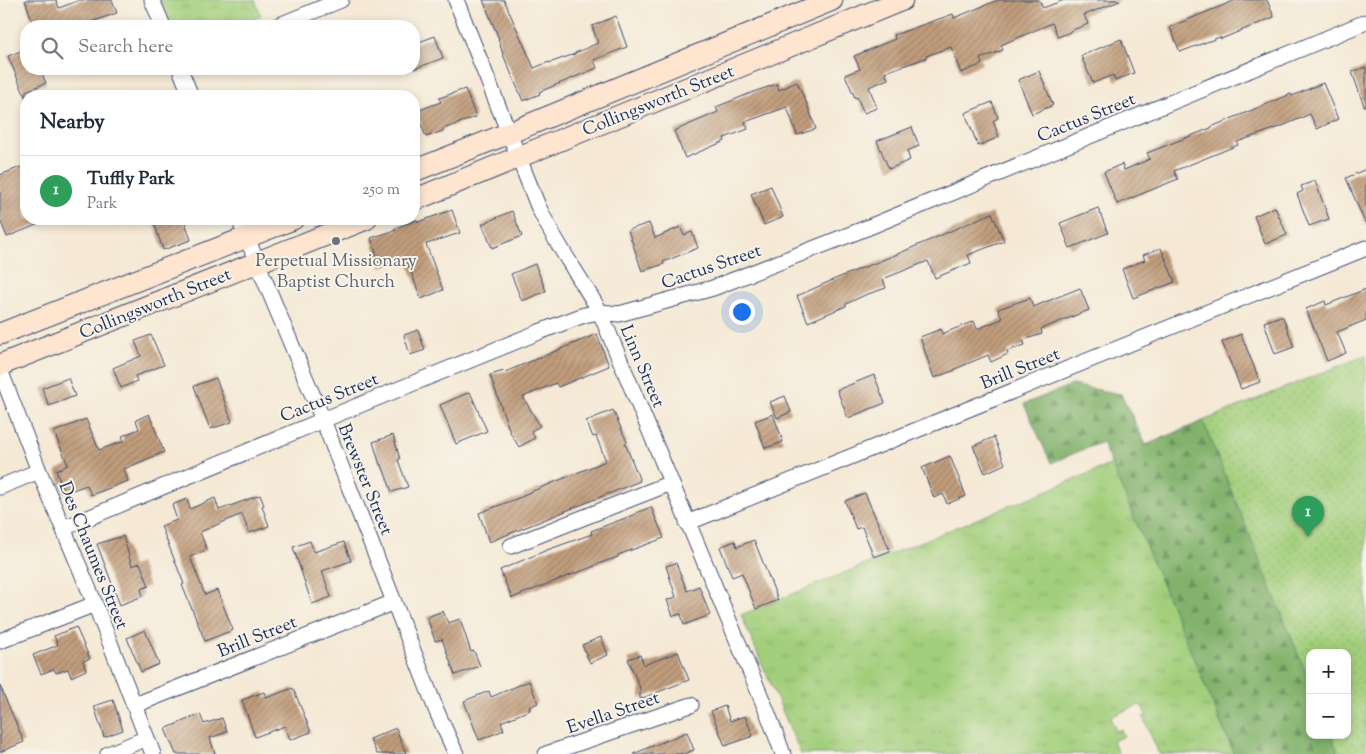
<!DOCTYPE html>
<meta charset="utf-8">
<style>
:root{--surface:#fff;--page:#f2f2f3;--text:#1f2937;--muted:#747a83;--line:#e0e1e3;--accent:#0b8043}
body{margin:0;font-family:"Sorts Mill Goudy",serif;background:var(--page);color:var(--text)}
.controls{position:absolute;right:15px;bottom:15px;display:grid;overflow:hidden;border-radius:10px;box-shadow:0 2px 8px #0003}
.controls button{width:45px;height:45px;display:grid;place-items:center;padding:0;border:0;border-bottom:1px solid var(--line);background:var(--surface);color:var(--text);font:25px sans-serif}
.you{position:absolute;left:741px;top:311px;width:18px;height:18px;margin:-12px;border:4px solid #fff;border-radius:50%;background:#1a73e8;box-shadow:0 0 0 8px #1a73e833}
.badge{display:grid;place-items:center;width:32px;height:32px;border-radius:50%;background:var(--accent);color:#fff;font-size:16px;font-weight:700}
.pin{position:absolute;translate:-50% -41px;filter:drop-shadow(0 1px 2px #0008)}
.pin::after{content:'';position:absolute;top:26px;width:18px;height:15px;background:inherit;clip-path:polygon(0 0,100% 0,50% 100%)}
.list{margin:0;padding:0;list-style:none}
h2{display:flex;justify-content:space-between;align-items:center;height:65px;margin:0;padding:0 20px;font-size:21px}
h2 small{font-size:16px;font-weight:400;color:var(--muted)}
.list li{display:grid;grid-template-columns:32px 1fr auto;gap:15px;align-items:center;box-sizing:border-box;height:70px;padding:0 20px;border-top:1px solid var(--line)}
.list b{display:block;font-size:19px;white-space:nowrap}
.list p{margin:0;font-size:16px;white-space:nowrap;color:var(--muted)}
.list em{font-size:16px;font-style:normal;color:var(--muted)}
.icon{flex:none;width:28px;height:28px;fill:none;stroke:currentColor;stroke-width:2;stroke-linecap:round;stroke-linejoin:round}
.map{position:relative;flex:none;width:1366px;height:754px;overflow:hidden}
.search{position:absolute;background:var(--surface);box-shadow:0 2px 8px #0003;left:20px;top:20px;width:400px;height:55px;display:flex;align-items:center;gap:12px;box-sizing:border-box;padding:0 18px;border-radius:20px;color:var(--muted);font-size:19px}
.panel{position:absolute;background:var(--surface);box-shadow:0 2px 8px #0003;left:20px;top:90px;width:400px;height:135px;border-radius:20px}
.map>svg:first-child{display:block}
.grass{fill:url(#grass-tufts);stroke:#5f7f6d}
.forest{fill:url(#forest-firs);stroke:#4e7065}
.park{fill:url(#park-dots);stroke:#5f7f6d}
.building{fill:url(#building-hatch)}
.lines{fill:none;stroke-linecap:round;stroke-linejoin:round}
.street-casing{stroke:#3c4b70;stroke-width:17}
.secondary-casing{stroke:#3c4b70;stroke-width:23}
.street{stroke:#fff;stroke-width:15}
.secondary{stroke:#fde5d0;stroke-width:21}
.worship-dot{fill:#6b7280;stroke:#f7f3e8;stroke-width:2}
.labels{text-anchor:middle;stroke-width:4;stroke-linejoin:round;paint-order:stroke}
.street-label{font-size:18px;fill:#1b2f5e;stroke:#f7f3e8}
.worship-label{font-size:18px;fill:#5b616d;stroke:#f7f3e8}
</style>
<div class="map">
<svg width="1366" height="754" viewBox="0 0 1366 754">
<defs>
<pattern id="grass-tufts" width="24" height="20" patternUnits="userSpaceOnUse" patternTransform="scale(1.25)"><rect width="24" height="20" fill="#a3cf7c"/><path d="M3 7l-1-3M5 7V3M7 7l1-3M15 17l-1-3M17 17v-4M19 17l1-3" fill="none" stroke="#8cb26e"/></pattern>
<pattern id="forest-firs" width="22" height="20" patternUnits="userSpaceOnUse" patternTransform="scale(1.25)"><rect width="22" height="20" fill="#82b26c"/><path d="M5 1l3.5 6h-7zM16 11l3.5 6h-7z" fill="#6a915c"/></pattern>
<pattern id="park-dots" width="8" height="8" patternUnits="userSpaceOnUse" patternTransform="scale(1.25)"><rect width="8" height="8" fill="#a3cf7c"/><path d="M2 2h.1M6 6h.1" fill="none" stroke="#8cb26e" stroke-width="1.8" stroke-linecap="round"/></pattern>
<pattern id="building-hatch" width="6" height="6" patternUnits="userSpaceOnUse" patternTransform="scale(1.25)"><rect width="6" height="6" fill="#c19d7b"/><path d="M-1 1l2-2M0 6l6-6M5 7l2-2" fill="none" stroke="#9c8068"/></pattern>
</defs>
<rect width="100%" height="100%" fill="#f7f3e8"/>
<filter id="ink" filterUnits="userSpaceOnUse"><feTurbulence type="fractalNoise" baseFrequency=".02" numOctaves="2"/><feDisplacementMap in="SourceGraphic" scale="10" xChannelSelector="R" yChannelSelector="G"/><feConvolveMatrix kernelMatrix="1 2 1 2 8 2 1 2 1" color-interpolation-filters="sRGB"/></filter>
<filter id="wash" filterUnits="userSpaceOnUse"><feTurbulence type="fractalNoise" baseFrequency=".0096" numOctaves="4" result="noise"/><feDisplacementMap in="SourceGraphic" scale="20" xChannelSelector="R" yChannelSelector="G"/><feGaussianBlur stdDeviation="1.12" result="paint"/><feColorMatrix in="noise" values="0 0 0 0 0 0 0 0 0 0 0 0 0 0 0 0 0 1.4 0 .05"/><feComposite in="paint" operator="in"/></filter>
<g filter="url(#wash)">
<rect width="100%" height="100%" fill="#f5e9d5"/>
<!-- grass -->
<path class="grass" d="M159 0H255L261 16 238 26H169Z
M1112 464 1234 754H1159L1143 717 1147 716 1141 705 1136 706 1110 717 1116 731 1121 729 1124 736 1113 741 1118 753 1116 754H801L741 615Z"/>
<!-- forest -->
<path class="forest" d="M1072 385 1121 394 1146 445 1203 421 1310 683V735H1331L1339 754H1234L1102 442 1051 463 1024 404Z"/>
<!-- park -->
<path class="park" d="M1366 355V754H1339L1331 735H1347V653H1310V683L1203 421Z"/>
<g id="blocks">
<!-- building -->
<path class="building" d="M25 0H56L59 8 80 0H112L117 13 79 26H34Z
M483 0H504L534 68 549 62V63L575 54V53L598 43 592 26 616 16 627 47 594 60 597 68 539 92 540 94 523 101 504 57 498 39H499Z
M998 0H1039L1043 8 1064 0H1119L1120 1 1084 15 1088 24 1070 31V32L1058 37 1052 23 1001 45 1003 50 980 59 982 64 961 73 951 47 926 56V58L885 72 888 79 869 87 877 108 864 113 857 97 855 98 845 75 860 69 854 56 895 39 894 35 953 14 954 18Z
M1236 0H1267L1274 17 1221 39 1220 37 1180 52 1170 27Z
M435 36 443 58 414 69V44Z
M1121 39 1134 73 1115 81 1113 75 1093 83 1081 56Z
M26 49V69H40L46 83 26 91V99L8 56Z
M1366 67V106H1364L1352 72Z
M1039 71 1053 105 1032 114 1018 80Z
M797 82 807 104 816 129 797 135 787 107 745 122 748 129 724 138 725 141 685 158 674 131 718 112 716 107 756 91 777 84 779 90Z
M1323 83 1338 119 1317 129 1310 114 1280 127 1237 142 1238 145 1174 171 1178 179 1117 204 1104 172 1122 164 1124 170 1150 159 1147 153 1211 128V127L1291 94 1292 96Z
M465 89 476 117 443 129V131L426 137 416 111 441 102 439 98Z
M992 102 998 118 993 121 999 137 978 146 965 113Z
M912 127 919 146 907 151 910 160 889 169 877 141Z
M26 165V219H51L7 237 0 220V175Z
M1366 169V225L1346 178Z
M1315 181 1329 219 1309 226 1297 194 1303 191 1301 186Z
M771 186 783 217 764 225 751 194Z
M1275 207 1287 235 1265 244 1254 216Z
M1098 208 1108 233 1070 248 1060 223Z
M452 210 460 233 426 244 443 290 421 299 406 258 381 267 371 238 396 230 395 228 417 220 418 222Z
M512 211 522 236 492 248 482 224Z
M992 213 1004 241 968 255 971 263 935 278 928 261 883 279 886 288 865 295 846 304V306L808 322 797 296 835 279 900 253Z
M153 219H184L191 240 163 250Z
M649 223 655 238 680 227 684 235 692 232 698 248 663 262 664 264 642 271 628 230Z
M1161 248 1175 282 1133 298 1122 269 1145 260 1143 255Z
M535 264 546 291 522 301 511 274Z
M1080 288 1089 310 1041 329 1042 334 1023 340 1025 345 1007 351 1008 354 991 362 988 355 955 369V370L934 378 920 337 941 329 942 334 974 321 977 329 1002 319 998 309 1030 298 1033 307Z
M1366 289V320L1337 332 1346 353 1327 361 1306 309 1325 301 1326 305Z
M1278 317H1283L1294 347 1275 354 1264 322Z
M418 330 425 350 410 355 404 335Z
M597 334 609 366 558 387 556 383 523 397 540 426 531 431 535 438 519 447 510 432 490 375 504 371 505 372Z
M1241 334 1260 382 1241 389 1222 342Z
M151 335 164 365 135 376 137 381 121 388 113 368 141 356 135 341Z
M874 375 885 403 848 418 837 390Z
M68 378 75 396 49 406 42 388Z
M216 378 232 422 210 429 194 386Z
M470 392 487 431 456 444 440 405Z
M785 396 791 412 777 418 770 402Z
M613 410 627 442 625 443 640 481 489 542 479 513 524 496 523 495 606 461 596 436 593 437 586 421Z
M149 414 164 452 124 469 128 481 91 495 87 485 64 493 56 470 68 465 54 432 86 419 99 450 124 441 122 436 139 429 136 420Z
M773 414 783 442 765 448 755 421Z
M393 435 400 459 398 460 408 487 392 492 382 465H380L373 442Z
M994 437 1005 464 985 473 973 446Z
M950 456 966 496 947 504 943 494 934 498 922 468Z
M865 493 890 551 874 557 862 527 856 529 845 501Z
M260 495 264 505 262 506 269 526 249 533 242 514 200 532 207 550 190 557 205 595 217 590 233 630 205 641 182 585 184 584 161 526 177 520 172 505 187 499 190 509 215 498 219 510Z
M651 507 664 538 618 555V557L595 565V566L568 576 512 598 500 570 547 550 592 534 591 531 636 514V513Z
M123 536 132 566 140 563 149 586 141 589 143 596 120 605 97 544Z
M754 540 778 600 756 609 742 573 732 577 720 547 735 541 737 547Z
M310 541 314 552 344 542 351 561 322 571 331 597 312 604 293 547Z
M676 563 687 591 699 586 710 615 684 625 681 614 673 616 667 600 676 597 666 566Z
M443 611 448 623 460 619 471 652 474 651 480 666 455 675 442 639 435 641 427 617Z
M76 627 90 659 83 661 86 670 71 677 68 669 56 673 54 669 41 674 33 655 58 645 54 636Z
M145 630 159 664 141 672 127 638Z
M601 637 608 655 590 663 582 645Z
M678 652 689 680 640 699V688L628 659 640 655 644 665Z
M529 681 538 703 529 707 530 710 501 722 504 730 479 740 464 701 489 691 491 697Z
M0 686 24 742 0 752Z
M293 688 311 732 290 740 285 726 255 737 242 700 264 692 266 698Z
M113 700 123 730 104 737 94 706Z
M725 706 730 721 745 716 753 736 725 746 711 711Z
M200 714 204 724 222 718 227 732 210 738 215 754H176L165 729Z
M396 728 406 754H377L370 739Z
M687 732 694 750 684 754H633Z"/>
</g>
</g>
<g filter="url(#ink)">
<use href="#blocks" fill-opacity="0" stroke="#3c4b70" stroke-width="1"/>
<g class="lines">
<!-- street casing -->
<g class="street-casing">
<path id="street" d="M152 0 163 26
M456 0 538 206C555 243 580 277 600 312L768 714 783 754
M277 26 341 0
M180 69 191 96
M239 219 323 420 437 712 456 754
M0 370 39 471 95 604 153 754
M0 487 39 471
M687 523 1366 248
M64 528 323 420 539 332 584 315 600 312 619 314 713 288 869 227 1366 22
M511 546 671 483
M0 641 95 604
M135 705 394 602
M108 754 147 738
M546 754 691 705"/>
</g>
<!-- secondary casing -->
<g class="secondary-casing">
<path id="secondary" d="M414 171 509 133 832 0
M414 200 902 0
M0 334 293 219
M0 365 366 219"/>
</g>
<!-- street -->
<use href="#street" class="street"/>
<!-- secondary -->
<use href="#secondary" class="secondary"/>
</g>
</g>
<!-- markers -->
<circle class="worship-dot" cx="336" cy="241" r="5"/>
<g class="labels">
<!-- street labels -->
<g class="street-label">
<text transform="translate(658 100) rotate(-22)" y="6">Collingsworth Street</text>
<text transform="translate(1086 117) rotate(-22)" y="6">Cactus Street</text>
<text transform="translate(711 266) rotate(-19)" y="6">Cactus Street</text>
<text transform="translate(155 303) rotate(-22)" y="6">Collingsworth Street</text>
<text transform="translate(643 366) rotate(67)" y="6">Linn Street</text>
<text transform="translate(1020 368) rotate(-22)" y="6">Brill Street</text>
<text transform="translate(329 397) rotate(-22)" y="6">Cactus Street</text>
<text transform="translate(366 479) rotate(68)" y="6">Brewster Street</text>
<text transform="translate(94 555) rotate(68)" y="6">Des Chaumes Street</text>
<text transform="translate(257 636) rotate(-22)" y="6">Brill Street</text>
<text transform="translate(613 712) rotate(-19)" y="6">Evella Street</text>
</g>
<!-- worship labels -->
<g class="worship-label">
<text x="336" y="266">Perpetual Missionary<tspan x="336" dy="21">Baptist Church</tspan></text>
</g>
</g>
</svg>
<div class="controls">
<button>+</button>
<button>−</button>
</div>
<div class="you"></div>
<div class="pin badge" style="left:1308px;top:537px;background:#2e9e5b">1</div>
<div class="search"><svg class="icon" aria-label="search" viewBox="0 0 24 24"><circle cx="10" cy="10" r="6"/><path d="M15 15l6 6"/></svg>Search here</div>
<section class="panel">
<h2>Nearby<small></small></h2>
<ul class="list">
<li><span class="badge" style="background:#2e9e5b">1</span><div><b>Tuffly Park</b><p>Park</p></div><em>250 m</em></li>
</ul>
</section>
</div>
